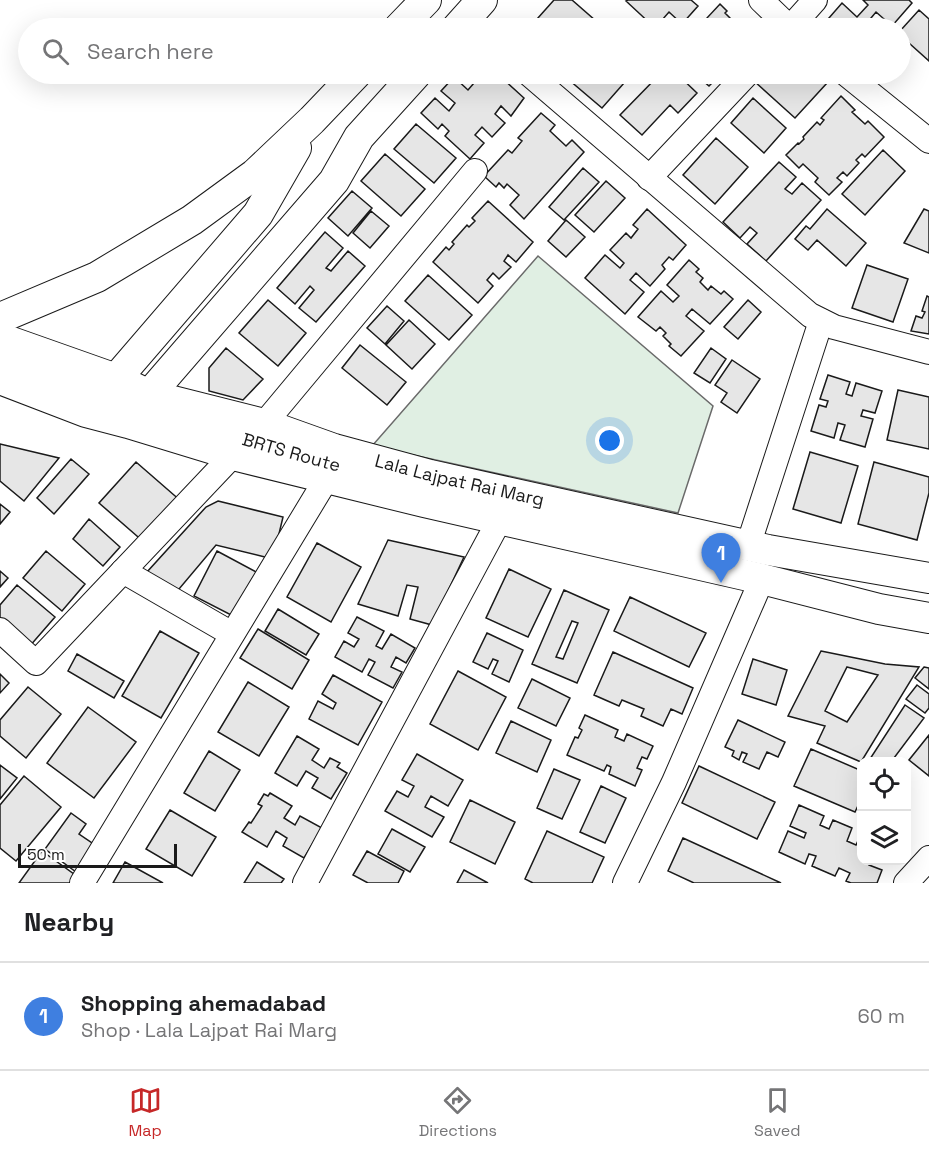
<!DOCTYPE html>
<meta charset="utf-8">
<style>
:root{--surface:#fff;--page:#f6f6f6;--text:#202124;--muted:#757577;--line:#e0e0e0;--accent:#c62828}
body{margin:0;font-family:"Space Grotesk",sans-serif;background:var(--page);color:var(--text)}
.controls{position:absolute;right:18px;bottom:18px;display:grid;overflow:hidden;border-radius:12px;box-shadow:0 6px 24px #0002}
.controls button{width:54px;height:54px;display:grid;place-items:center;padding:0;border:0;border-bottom:2px solid var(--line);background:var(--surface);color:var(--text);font:30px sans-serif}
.scale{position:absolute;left:18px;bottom:15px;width:159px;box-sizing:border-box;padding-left:6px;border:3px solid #1a1a1a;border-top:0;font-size:16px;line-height:21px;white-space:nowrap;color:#1a1a1a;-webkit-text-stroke:4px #fff;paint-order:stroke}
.you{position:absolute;left:610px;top:441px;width:21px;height:21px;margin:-15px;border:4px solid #fff;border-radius:50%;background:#1a73e8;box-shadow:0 0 0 9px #1a73e833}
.badge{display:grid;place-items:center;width:39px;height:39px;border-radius:50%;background:var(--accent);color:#fff;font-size:20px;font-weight:700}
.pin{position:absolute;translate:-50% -50px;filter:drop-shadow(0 2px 3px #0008)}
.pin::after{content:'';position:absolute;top:32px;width:21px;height:18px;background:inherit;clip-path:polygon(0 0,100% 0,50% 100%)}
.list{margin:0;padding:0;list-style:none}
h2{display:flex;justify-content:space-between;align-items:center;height:78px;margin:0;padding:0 24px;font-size:26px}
h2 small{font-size:20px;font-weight:400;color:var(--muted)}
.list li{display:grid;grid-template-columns:39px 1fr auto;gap:18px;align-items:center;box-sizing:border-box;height:108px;padding:0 24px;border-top:2px solid var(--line)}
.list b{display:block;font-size:22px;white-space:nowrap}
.list p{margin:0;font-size:20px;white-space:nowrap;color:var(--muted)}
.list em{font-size:20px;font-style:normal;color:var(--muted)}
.icon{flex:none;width:33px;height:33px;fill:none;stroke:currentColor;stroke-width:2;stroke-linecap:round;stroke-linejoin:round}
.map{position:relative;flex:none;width:929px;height:883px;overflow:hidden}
.search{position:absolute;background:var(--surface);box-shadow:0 6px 24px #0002;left:18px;right:18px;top:18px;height:66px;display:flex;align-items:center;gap:15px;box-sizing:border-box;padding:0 21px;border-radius:33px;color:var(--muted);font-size:22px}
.sheet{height:186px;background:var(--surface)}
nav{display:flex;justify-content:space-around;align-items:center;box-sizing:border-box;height:84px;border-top:2px solid var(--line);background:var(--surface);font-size:16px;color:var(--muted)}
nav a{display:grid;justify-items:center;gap:3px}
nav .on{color:var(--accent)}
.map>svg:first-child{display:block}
.green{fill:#e0efe3;stroke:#6a6a6a;stroke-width:1.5}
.building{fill:#e6e6e6;stroke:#1a1a1a;stroke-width:1.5;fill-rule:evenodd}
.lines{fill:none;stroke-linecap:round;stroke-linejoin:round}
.minor-casing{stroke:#1a1a1a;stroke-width:26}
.major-casing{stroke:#1a1a1a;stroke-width:32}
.minor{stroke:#fff;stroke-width:24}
.major{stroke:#fff;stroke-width:30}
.labels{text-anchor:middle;stroke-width:4.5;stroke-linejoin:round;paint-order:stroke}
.street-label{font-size:18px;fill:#1a1a1a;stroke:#fff}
</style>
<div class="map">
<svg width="929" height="883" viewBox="0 0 929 883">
<rect width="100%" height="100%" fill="#fff"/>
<!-- green -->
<path class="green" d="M538 256 713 406 678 513 372 446Z"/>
<!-- building -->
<path class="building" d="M554 0H572L604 28H529Z
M628 0H691L698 6 682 24 669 12 655 28 626 1Z
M863 0H909L912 3 892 26 876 12 866 24 871 28H824L822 26 842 3 857 17 868 5Z
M720 4 727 11 725 13 730 18 726 22 730 25 736 19 741 23 745 19 748 22 751 20 759 28H708L705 26 709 21 706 19Z
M919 10 929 19V61L900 35V31Z
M464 74H493L491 77 498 83 502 78 524 98 511 116 501 106 495 114 505 123 492 137 482 127 475 135 484 143 470 159 445 136 449 131 442 124 438 129 421 113 435 98 449 111 455 103 441 91 454 77 468 90 474 83Z
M562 74H632L602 108Z
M660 74H677L697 93 678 113 670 105 642 135 620 115Z
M695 74H726L722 78 719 76 709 86Z
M760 74H817L827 83 795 118 754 81Z
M841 96 855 110 852 112 865 124 868 121 884 137 865 157 862 154 856 160 859 163 847 176 843 172 837 178 842 182 829 195 815 182 818 178 803 164 799 168 786 155 798 143 799 144 804 139 803 137 817 122 820 125 824 120 821 118Z
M753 98 786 128 764 153 731 123Z
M541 113 555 125 550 131 566 146 572 140 584 152 524 219 510 205 519 195 507 184 504 188 499 183 496 187 484 176 508 150 512 153 522 141 518 138Z
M416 124 456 158 434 183 394 149Z
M716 138 748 167 715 204 683 175Z
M883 150 905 171 865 215 842 194Z
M385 154 425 189 401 216 361 181Z
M779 162 796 177 785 189 792 194 802 183 821 200 766 261 747 244 757 233 750 227 740 238 723 222Z
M583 168 599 182 564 220 549 207Z
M606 181 625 198 594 232 575 215Z
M352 191 372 208 348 236 328 218Z
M488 201 533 242 516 262 508 255 504 261 511 267 499 279 493 273 487 280 493 286 478 303 433 262 446 247 449 250 454 244 452 242 467 225 469 227 475 221 472 218Z
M647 209 686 245 673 260 669 257 662 265 665 269 650 286 636 273 630 280 644 292 625 314 585 278 605 255 620 268 624 263 610 250 626 233 631 238 638 229 633 225Z
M827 209 866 243 846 266 817 240 808 250 795 239 806 226 810 229Z
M924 209 929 211V253L904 243Z
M371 211 389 226 370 248 353 233Z
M566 220 585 237 566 257 548 241Z
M325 232 343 248 326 268 331 271 348 251 365 266 316 322 299 308 314 290 310 286 295 304 277 288Z
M689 260 699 269 696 272 703 278 700 282 708 290 711 286 721 294 724 291 733 299 710 324 692 309 686 316 704 331 681 356 669 346 671 344 663 336 666 333 660 327 656 331 638 317 661 291 673 302 679 296 667 285Z
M867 265 908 279 893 322 852 308Z
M428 275 472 315 449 340 405 301Z
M927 296 929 297V334L911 331 916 316 922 318 925 312 922 311Z
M268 300 306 333 278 366 239 333Z
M748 300 761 312 738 339 724 327Z
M387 306 404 321 385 344 367 328Z
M409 320 435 344 412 369 386 345Z
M360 345 406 382 387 405 342 368Z
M226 348 263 379 243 400 209 391V368Z
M711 348 726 359 710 383 694 373Z
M732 360 760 379 737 413 721 402 727 393 715 385Z
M828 375 850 382 846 394 852 396 856 383 882 391 875 413 863 410 861 416 873 419 865 447 840 440 845 425 838 423 834 438 811 431 819 405 826 407 828 401 820 399Z
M898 390 929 397V449L887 440Z
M0 444 59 458 24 501 0 481Z
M810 452 858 466 841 523 793 509Z
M71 459 89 474 54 514 37 498Z
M136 462 182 502 145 543 99 503Z
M874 462 929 477V493L917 540 858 524Z
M218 501 283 517 273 559 216 545 174 595 147 572 206 507Z
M0 504 10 512 0 524Z
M89 519 120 547 103 566 73 539Z
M388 540 464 557 432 625 410 619 418 587 407 585 398 616 358 604Z
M317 543 361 567 331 622 287 597Z
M46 551 85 584 62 611 23 578Z
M217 551 258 573 235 617 194 596Z
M509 569 551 589 528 637 486 618Z
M0 571 8 578 0 587Z
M17 585 55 617 29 647 0 623V605Z
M564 590 609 610 577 683 532 664ZM572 621 578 623 563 659 556 657Z
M630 597 706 633 689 667 614 631Z
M278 609 319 634 306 655 265 631Z
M357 617 384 631 376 646 382 649 391 634 415 648 406 663 396 657 391 667 402 672 393 688 368 675 375 662 369 659 362 672 335 657 344 641 354 647 359 639 348 633Z
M258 629 309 660 292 689 240 658Z
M160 631 199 653 161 718 122 696Z
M487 633 523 650 509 682 492 674 498 661 493 659 488 669 473 662Z
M821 651 885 664 919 667 861 762 817 743 825 726 788 716ZM847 667 878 675 847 722 825 711Z
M613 652 693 688 682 714 671 709 663 726 641 716 644 709 622 700 619 706 594 695Z
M77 654 124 681 114 698 68 671Z
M753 659 787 670 776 705 742 694Z
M924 667 929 668V689L915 678Z
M458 671 506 697 478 750 430 724Z
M0 674 9 683 0 693Z
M333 675 382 702 358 745 309 719 318 701 333 709 336 703 322 694Z
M532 679 570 698 556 726 518 708Z
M248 682 289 707 259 756 218 732Z
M917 685 929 694V708L925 713 906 699Z
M28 687 61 714 26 758 0 736V720Z
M905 705 924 718 891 762H868Z
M88 707 136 742 94 798 47 763Z
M585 715 618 730 615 737 624 741 627 734 653 746 647 759 642 757 637 768 642 770 635 786 609 774 611 767 607 765 604 771 567 755 575 737 578 738 582 730 579 728Z
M738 720 785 742 778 757 767 752 759 769 743 762 747 754 742 752 739 760 732 756 734 751 725 747Z
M511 721 551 740 537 772 496 753Z
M929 735V776L909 760Z
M297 736 319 749 312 760 324 768 330 758 340 763 337 767 347 773 331 799 312 788 318 778 306 771 297 786 275 773Z
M811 749 862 771V797L855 812 794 786Z
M209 751 240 770 215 811 184 793Z
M417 754 463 780 448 806 431 796 425 807 444 817 432 837 385 811 397 791 408 797 414 786 402 780Z
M0 765 17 778 0 799Z
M699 766 775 802 757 839 682 803Z
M554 769 580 780 562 819 537 808Z
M24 776 61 807 16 861 0 848V805Z
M601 786 626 798 605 843 580 832Z
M270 793 292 806 284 818 295 825 300 816 322 828 304 858 283 846 287 838 276 831 267 847 242 832 249 822 251 823 262 806 258 804 264 794 268 796Z
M470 800 515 822 495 864 450 842Z
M799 805 824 816 820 825 829 829 833 820 852 828 847 841 856 845 862 832V860H871L869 865 882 870 877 883H851L846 881 850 873 839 868 835 876 812 866 816 856 809 854 805 864 779 852 788 831 804 838 806 833 790 826Z
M170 810 216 837 192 876 146 849Z
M71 813 86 824 79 834 95 845 76 872 45 849Z
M392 829 425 847 410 872 378 854Z
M547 831 604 857 592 883H533L525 879Z
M683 838 781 883H694L668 871Z
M42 851 78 877 74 883H19Z
M367 851 404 871 398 883H368L353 875Z
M125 862 163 883H113Z
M257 862 284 879 281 883H244Z
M464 870 488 883H457Z"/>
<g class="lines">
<!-- minor casing -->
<g class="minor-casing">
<g id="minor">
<path d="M761 0 790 28 815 0"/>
<path d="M529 74 810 315 834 327 929 352"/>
<path d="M846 74 929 141"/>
<path d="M649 178 747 74"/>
<path id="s1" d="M0 359C119 401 238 440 360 471"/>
<path d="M264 424 475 171"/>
<path d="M748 546 821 321"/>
<path d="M123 571 232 634"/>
<path d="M0 630 36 663 233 455"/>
<path d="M82 883 327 478"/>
<path d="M305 883 500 519"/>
<path d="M625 883 674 782 762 579"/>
<path d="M906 883 929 858"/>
</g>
</g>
<!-- major casing -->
<g class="major-casing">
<g id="major">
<path d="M399 28 426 0"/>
<path d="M457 28 482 0"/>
<path d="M0 318 97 277 192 220 255 174 312 120 356 74"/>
<path id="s2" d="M0 338 116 379 149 395 264 424 334 449 430 475 768 550 929 578"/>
<path d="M0 379 86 412 128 423 233 455 424 502 762 579 879 609 929 618"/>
<path d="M103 391 116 379 258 214 296 148"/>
<path d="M140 409 149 395 334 181 359 137 416 74"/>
</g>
</g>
<!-- minor -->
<use href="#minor" class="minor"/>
<!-- major -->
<use href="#major" class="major"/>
</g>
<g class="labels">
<!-- street labels -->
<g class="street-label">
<text dy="6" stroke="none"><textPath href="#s1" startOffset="306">BRTS Route</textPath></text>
<text dy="6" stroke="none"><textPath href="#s2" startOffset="482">Lala Lajpat Rai Marg</textPath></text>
</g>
</g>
</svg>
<div class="controls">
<button><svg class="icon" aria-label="locate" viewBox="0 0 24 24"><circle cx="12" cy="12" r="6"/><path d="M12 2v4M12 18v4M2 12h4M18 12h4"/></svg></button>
<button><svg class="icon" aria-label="layers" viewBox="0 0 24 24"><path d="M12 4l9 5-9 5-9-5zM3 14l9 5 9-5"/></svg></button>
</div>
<div class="scale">50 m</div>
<div class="you"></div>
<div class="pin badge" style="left:721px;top:583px;background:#3f7fe0">1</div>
<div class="search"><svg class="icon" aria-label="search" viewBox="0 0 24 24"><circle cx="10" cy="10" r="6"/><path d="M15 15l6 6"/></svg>Search here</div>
</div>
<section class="sheet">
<h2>Nearby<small></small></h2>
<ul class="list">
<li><span class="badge" style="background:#3f7fe0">1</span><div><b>Shopping ahemadabad</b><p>Shop · Lala Lajpat Rai Marg</p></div><em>60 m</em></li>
</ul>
</section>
<nav>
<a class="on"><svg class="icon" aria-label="map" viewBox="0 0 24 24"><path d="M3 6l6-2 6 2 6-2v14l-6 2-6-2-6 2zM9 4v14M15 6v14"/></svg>Map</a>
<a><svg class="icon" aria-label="directions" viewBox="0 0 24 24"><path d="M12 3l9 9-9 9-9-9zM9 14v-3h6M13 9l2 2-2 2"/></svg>Directions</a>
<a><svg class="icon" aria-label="saved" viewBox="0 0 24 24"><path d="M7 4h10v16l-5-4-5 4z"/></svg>Saved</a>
</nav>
